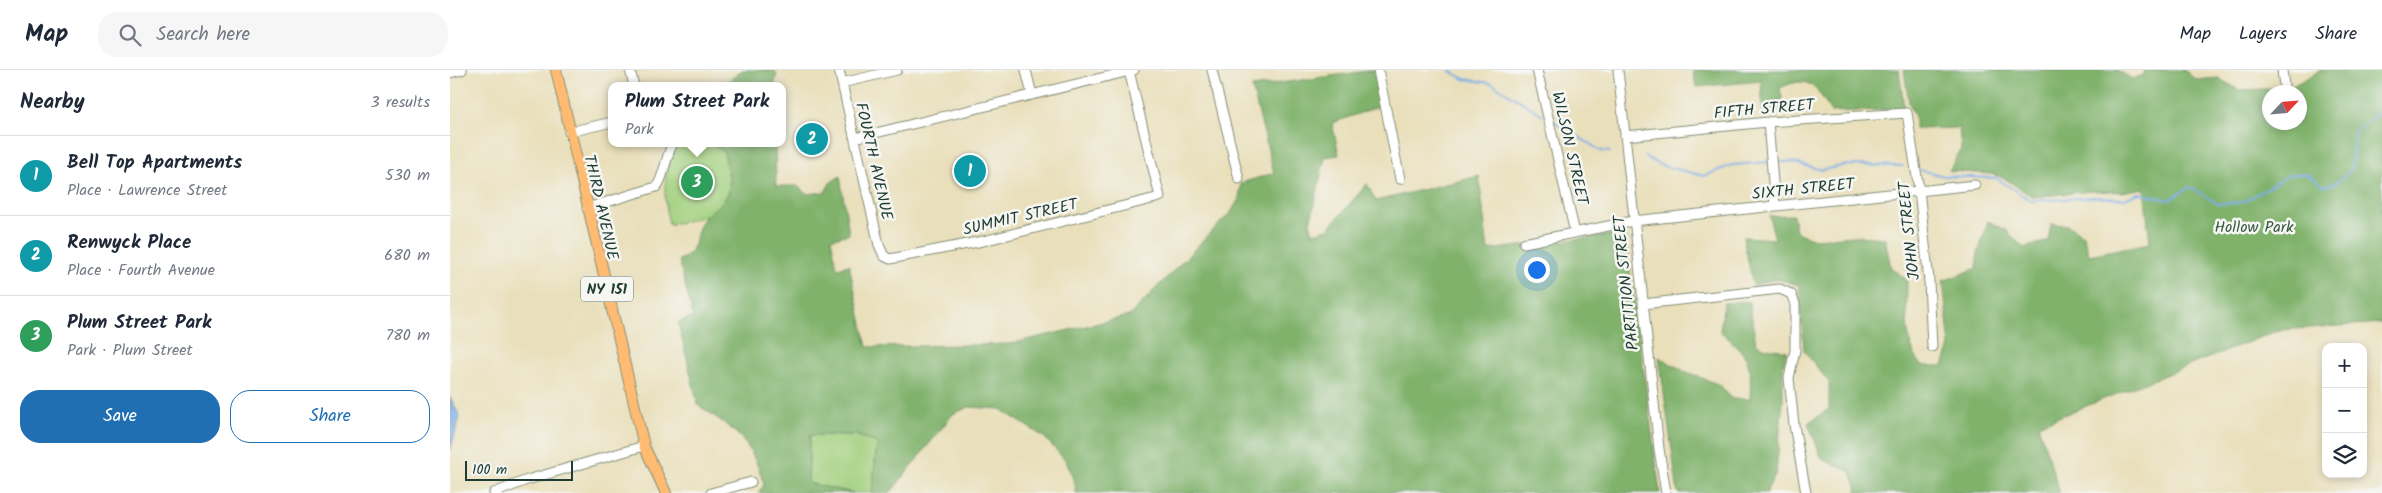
<!DOCTYPE html>
<meta charset="utf-8">
<style>
:root{--surface:#fff;--page:#f6f6f7;--text:#1f2937;--muted:#747a83;--line:#e0e1e3;--accent:#1f6fb2}
body{margin:0;font-family:Kalam,sans-serif;background:var(--page);color:var(--text)}
.controls{position:absolute;right:15px;bottom:15px;display:grid;overflow:hidden;border-radius:10px;box-shadow:0 2px 8px #0003}
.controls button{width:45px;height:45px;display:grid;place-items:center;padding:0;border:0;border-bottom:1px solid var(--line);background:var(--surface);color:var(--text);font:25px sans-serif}
.compass{position:absolute;left:1812px;top:15px;width:45px;height:45px;border-radius:50%;background:var(--surface);box-shadow:0 2px 8px #0003;rotate:64deg}
.scale{position:absolute;left:15px;bottom:12px;width:108px;box-sizing:border-box;padding-left:5px;border:2px solid #1f3d34;border-top:0;font-size:14px;line-height:18px;white-space:nowrap;color:#1f3d34;-webkit-text-stroke:4px #f6f6f2;paint-order:stroke}
.you{position:absolute;left:1086px;top:199px;width:18px;height:18px;margin:-12px;border:4px solid #fff;border-radius:50%;background:#1a73e8;box-shadow:0 0 0 8px #1a73e833}
.badge{display:grid;place-items:center;width:32px;height:32px;border-radius:50%;background:var(--accent);color:#fff;font-size:16px;font-weight:700}
.pin{position:absolute;translate:-50% -50%;border:2px solid #fff;box-shadow:0 1px 5px #0006}
.popup{position:absolute;left:158px;top:12px;width:178px;height:65px;box-sizing:border-box;display:grid;place-content:center;border-radius:10px;background:var(--surface);filter:drop-shadow(0 1px 4px #0005);font-size:16px;white-space:nowrap;color:var(--muted)}
.popup b{font-size:19px;color:var(--text)}
.popup::after{content:'';position:absolute;left:50%;top:100%;margin-left:-10px;border:10px solid transparent;border-top-color:var(--surface)}
.list{margin:0;padding:0;list-style:none}
h2{display:flex;justify-content:space-between;align-items:center;height:65px;margin:0;padding:0 20px;font-size:21px}
h2 small{font-size:16px;font-weight:400;color:var(--muted)}
.list li{display:grid;grid-template-columns:32px 1fr auto;gap:15px;align-items:center;box-sizing:border-box;height:80px;padding:0 20px;border-top:1px solid var(--line)}
.list b{display:block;font-size:19px;white-space:nowrap}
.list p{margin:0;font-size:16px;white-space:nowrap;color:var(--muted)}
.list em{font-size:16px;font-style:normal;color:var(--muted)}
.actions{display:flex;gap:10px;padding:15px 20px}
.actions a{flex:1;padding:11px 0;border:1px solid var(--accent);border-radius:20px;text-align:center;font-size:18px;color:var(--accent)}
.actions .main{background:var(--accent);color:#fff}
.icon{flex:none;width:28px;height:28px;fill:none;stroke:currentColor;stroke-width:2;stroke-linecap:round;stroke-linejoin:round}
.map{position:relative;flex:none;width:1932px;height:423px;overflow:hidden}
header{display:flex;align-items:center;gap:30px;box-sizing:border-box;height:70px;padding:0 25px;background:var(--surface);border-bottom:1px solid var(--line)}
header strong{font-size:24px}
nav{display:flex;gap:28px;margin-inline-start:auto;font-size:18px}
.search{width:350px;height:45px;background:var(--page);display:flex;align-items:center;gap:12px;box-sizing:border-box;padding:0 18px;border-radius:20px;color:var(--muted);font-size:19px}
main{display:flex}
aside{flex:1;background:var(--surface)}
.map>svg:first-child{display:block}
.green{fill:#a0cf7c;stroke:#608658}
.forest{fill:#80b26c;stroke:#507850;fill-rule:evenodd}
.water{fill:#7bace6;stroke:#4d748d}
.lines{fill:none;stroke-linecap:round;stroke-linejoin:round}
.stream{stroke:#7bace6;stroke-width:2}
.minor-casing{stroke:#848e77;stroke-width:11}
.major-casing{stroke:#848e77;stroke-width:12}
.minor{stroke:#fff;stroke-width:9}
.major{stroke:#ffbb71;stroke-width:10}
.labels{text-anchor:middle;stroke-width:5;stroke-linejoin:round;paint-order:stroke}
.shield{fill:#f6f6f2;stroke:#60746d;stroke-width:1}
.shield-label{font-size:15px;font-weight:bold;fill:#1f3d34}
.street-label{font-size:16px;fill:#1f3d34;stroke:#f6f6f2}
.park-label{font-size:16px;fill:#395a42;stroke:#f6f6f2}
</style>
<header>
<strong>Map</strong>
<div class="search"><svg class="icon" aria-label="search" viewBox="0 0 24 24"><circle cx="10" cy="10" r="6"/><path d="M15 15l6 6"/></svg>Search here</div>
<nav><a>Map</a><a>Layers</a><a>Share</a></nav>
</header>
<main>
<aside>
<h2>Nearby<small>3 results</small></h2>
<ul class="list">
<li><span class="badge" style="background:#0f9aa8">1</span><div><b>Bell Top Apartments</b><p>Place · Lawrence Street</p></div><em>530 m</em></li>
<li><span class="badge" style="background:#0f9aa8">2</span><div><b>Renwyck Place</b><p>Place · Fourth Avenue</p></div><em>680 m</em></li>
<li><span class="badge" style="background:#2e9e5b">3</span><div><b>Plum Street Park</b><p>Park · Plum Street</p></div><em>780 m</em></li>
</ul>
<div class="actions"><a class="main">Save</a><a>Share</a></div>
</aside>
<div class="map">
<svg width="1932" height="423" viewBox="0 0 1932 423">
<rect width="100%" height="100%" fill="#f6f6f2"/>
<filter id="ink" filterUnits="userSpaceOnUse"><feTurbulence type="fractalNoise" baseFrequency=".02" numOctaves="2"/><feDisplacementMap in="SourceGraphic" scale="10" xChannelSelector="R" yChannelSelector="G"/><feConvolveMatrix kernelMatrix="1 2 1 2 8 2 1 2 1" color-interpolation-filters="sRGB"/></filter>
<filter id="wash" filterUnits="userSpaceOnUse"><feTurbulence type="fractalNoise" baseFrequency=".0096" numOctaves="4" result="noise"/><feDisplacementMap in="SourceGraphic" scale="20" xChannelSelector="R" yChannelSelector="G"/><feGaussianBlur stdDeviation="1.12" result="paint"/><feColorMatrix in="noise" values="0 0 0 0 0 0 0 0 0 0 0 0 0 0 0 0 0 1.4 0 .05"/><feComposite in="paint" operator="in"/></filter>
<g filter="url(#wash)">
<rect width="100%" height="100%" fill="#e9dfba"/>
<!-- green -->
<path class="green" d="M227 73H261L274 82C276 93 280 107 279 118 277 146 240 150 219 155 213 123 212 103 227 73Z
M360 365H405L427 373 422 423H403L358 413Z"/>
<!-- forest -->
<path class="forest" d="M292 0H324L327 4 324 16H273Z
M924 0 930 36 882 53 889 85 875 87 860 153 863 163 878 159 917 114 926 131 1029 106 1038 180 1175 163 1210 423H626L625 414 616 391 594 367 550 339 519 337 503 344 440 423H422L427 373 405 365H360L358 413 403 423H308L314 415C301 369 286 361 248 335L228 252 243 247 229 190C250 182 243 159 256 146 265 137 274 134 279 121 282 110 276 93 274 82L261 73H325L326 116H347L357 124 375 122 380 113 390 106 399 164 381 169 387 198 399 195 417 277 559 274 679 246 781 142 789 129 791 113 824 103 802 17Z
M1243 0H1449L1454 39 1382 42C1365 18 1361 3 1330 18L1334 40 1313 41 1311 11 1246 17Z
M1454 0H1667L1682 9 1695 4 1694 0H1734L1746 10 1768 8 1789 20 1839 18 1871 0H1932V253L1829 260 1588 355 1610 423H1408L1401 402 1372 389 1358 353 1379 339V312L1354 281 1349 215 1327 209 1303 215 1293 167 1325 169 1319 146 1343 145 1346 162 1365 169 1406 166 1435 168 1441 198 1457 210C1457 240 1453 270 1471 296H1493L1500 276 1493 211 1527 198V187L1538 151 1556 160 1574 178 1598 171 1601 154 1617 155 1633 165 1639 185 1700 173 1694 118 1672 122 1640 121 1583 127 1554 108 1542 104 1499 101 1511 79 1509 58 1465 59V47L1459 33ZM1820 22H1850V52H1820Z
M1299 231 1306 274 1316 278 1337 281 1333 297V330L1326 403 1318 418 1317 423H1228L1209 287 1234 301 1270 315 1282 329H1300C1302 289 1299 287 1270 261L1274 233Z"/>
<!-- water -->
<path class="water" d="M0 327 10 347 0 380Z"/>
<g class="lines">
<!-- stream -->
<path class="stream" d="M999 0 1014 9 1041 13 1093 45
M1102 50 1151 81 1160 82
M1194 86 1210 95 1254 106 1282 95 1319 92
M1324 92H1341L1372 100 1397 95 1453 96
M1470 100 1494 106 1546 108 1582 131 1645 127 1674 129 1689 123 1719 130 1740 117 1768 134 1793 132 1841 104H1857L1874 116 1886 113 1901 100 1904 62 1932 40"/>
</g>
</g>
<g filter="url(#ink)">
<g class="lines">
<!-- minor casing -->
<g class="minor-casing">
<path id="minor" d="M180 0 184 16
M389 0 429 175 434 186 440 189 533 171 710 127 679 1
M576 0 582 25
M762 0 789 109
M928 0 950 109
M1087 0 1125 163
M1168 0 1209 379 1216 423
M1832 0 1834 16
M0 3 12 0
M392 13 447 0
M1318 52 1325 136
M119 62 162 52
M1175 66 1318 52 1457 43 1469 120 1479 211 1482 277
M405 68 684 0
M137 138 206 117C213 111 216 85 223 73
M1074 173 1183 151 1525 115
M1193 234 1330 219 1341 224 1345 234V280L1339 308 1344 355 1356 423
M44 423 77 410 194 376
M261 423 301 412"/>
</g>
<!-- major casing -->
<g class="major-casing">
<path id="major" d="M106 0 194 376 216 423"/>
</g>
<!-- minor -->
<use href="#minor" class="minor"/>
<!-- major -->
<use href="#major" class="major"/>
</g>
</g>
<g class="labels">
<!-- shield labels -->
<rect class="shield" x="131" y="206.5" width="52" height="25" rx="4"/>
<g class="shield-label">
<text x="157" y="224">NY 151</text>
</g>
<!-- street labels -->
<g class="street-label">
<text transform="translate(1314 38) rotate(-5)" y="6">FIFTH STREET</text>
<text transform="translate(1121 78) rotate(77)" y="6">WILSON STREET</text>
<text transform="translate(425 91) rotate(77)" y="6">FOURTH AVENUE</text>
<text transform="translate(1353 118) rotate(-6)" y="6">SIXTH STREET</text>
<text transform="translate(152 137) rotate(77)" y="6">THIRD AVENUE</text>
<text transform="translate(570 146) rotate(-13)" y="6">SUMMIT STREET</text>
<text transform="translate(1458 161) rotate(-96)" y="6">JOHN STREET</text>
<text transform="translate(1175 213) rotate(-96)" y="6">PARTITION STREET</text>
</g>
<!-- park labels -->
<g class="park-label">
<text x="1804" y="162">Hollow Park</text>
</g>
</g>
</svg>
<div class="controls">
<button>+</button>
<button>−</button>
<button><svg class="icon" aria-label="layers" viewBox="0 0 24 24"><path d="M12 4l9 5-9 5-9-5zM3 14l9 5 9-5"/></svg></button>
</div>
<svg class="compass" viewBox="-18 -18 36 36"><path d="M0-13l5 13h-10z" fill="#e53935"/><path d="M0 13l5-13h-10z" fill="#747a83"/></svg>
<div class="scale">100 m</div>
<div class="you"></div>
<div class="pin badge" style="left:520px;top:101px;background:#0f9aa8">1</div>
<div class="pin badge" style="left:362px;top:69px;background:#0f9aa8">2</div>
<div class="pin badge" style="left:247px;top:112px;background:#2e9e5b">3</div>
<div class="popup"><b>Plum Street Park</b>Park</div>
</div>
</main>
